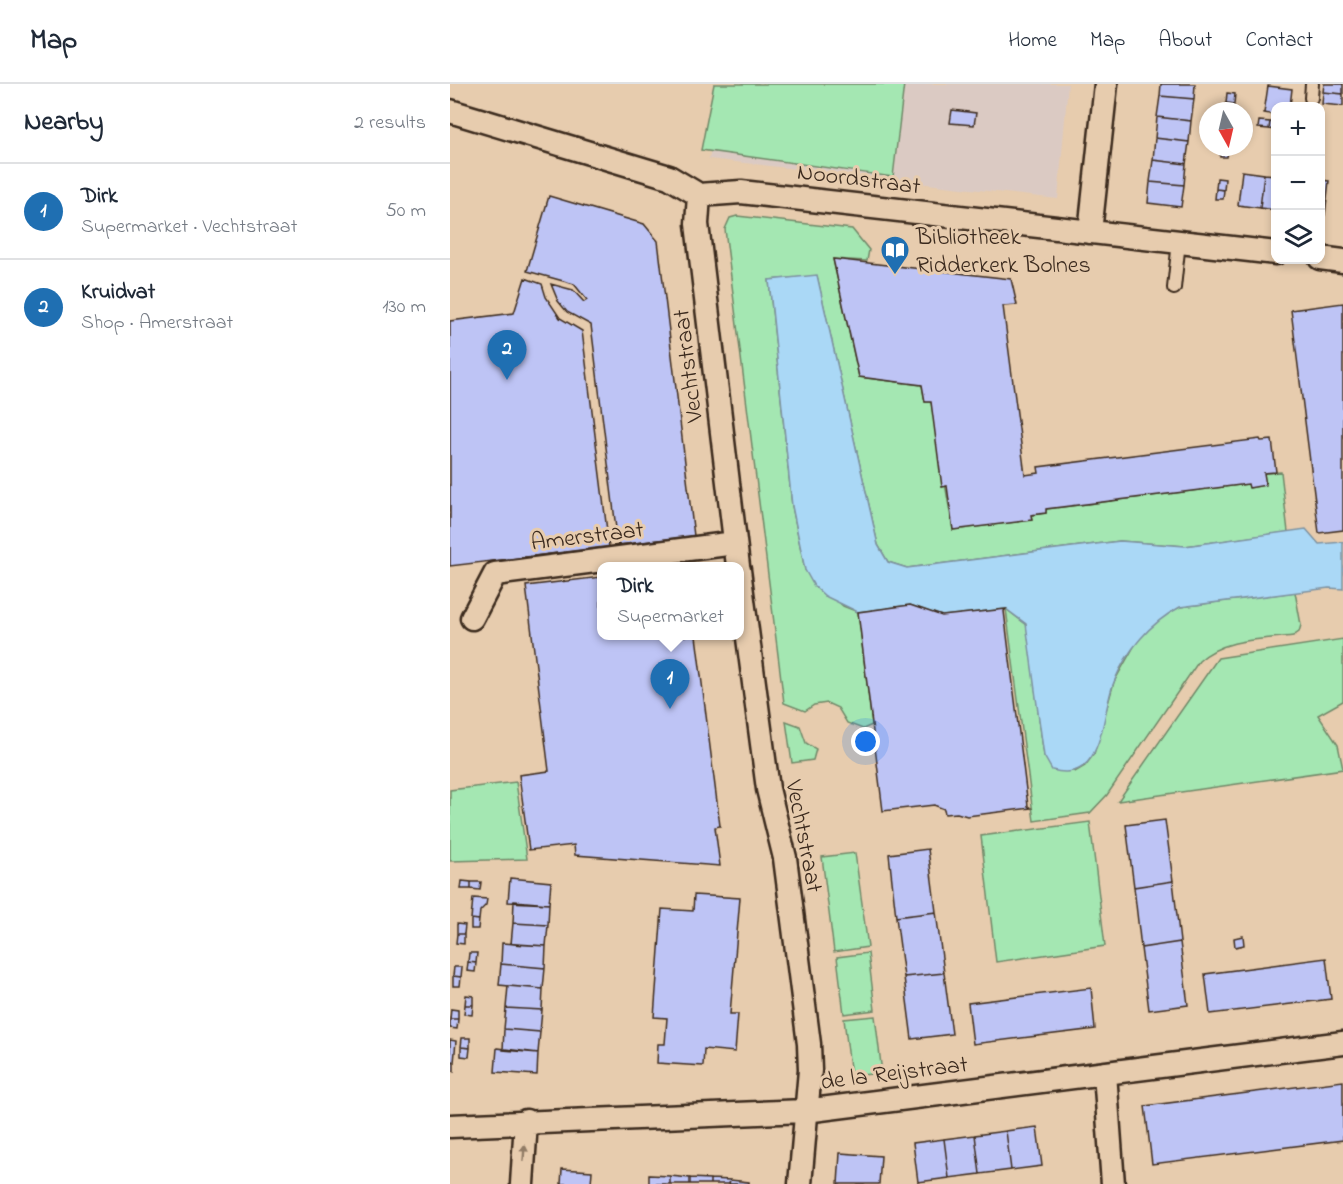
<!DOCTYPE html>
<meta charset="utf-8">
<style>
:root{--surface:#fff;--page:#f6f6f7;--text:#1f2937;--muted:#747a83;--line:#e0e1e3;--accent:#1f6fb2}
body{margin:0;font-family:"Indie Flower",sans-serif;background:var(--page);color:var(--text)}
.controls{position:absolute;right:18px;top:18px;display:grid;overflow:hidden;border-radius:12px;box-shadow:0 3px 9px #0003}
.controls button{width:54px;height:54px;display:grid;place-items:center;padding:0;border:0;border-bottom:2px solid var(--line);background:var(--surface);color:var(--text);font:30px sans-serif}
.compass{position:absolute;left:749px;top:18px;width:54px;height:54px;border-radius:50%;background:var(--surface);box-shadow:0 3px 9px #0003;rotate:172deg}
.you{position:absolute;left:416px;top:658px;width:21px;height:21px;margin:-15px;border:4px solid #fff;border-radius:50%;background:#1a73e8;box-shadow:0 0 0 9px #1a73e833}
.badge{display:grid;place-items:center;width:39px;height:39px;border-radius:50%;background:var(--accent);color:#fff;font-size:20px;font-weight:700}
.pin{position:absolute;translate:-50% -50px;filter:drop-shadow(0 2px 3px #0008)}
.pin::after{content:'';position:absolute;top:32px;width:21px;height:18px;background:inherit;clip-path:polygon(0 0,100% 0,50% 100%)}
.popup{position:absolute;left:147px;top:478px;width:147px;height:78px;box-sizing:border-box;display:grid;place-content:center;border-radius:12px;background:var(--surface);filter:drop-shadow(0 2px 4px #0005);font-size:20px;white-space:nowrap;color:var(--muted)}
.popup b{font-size:22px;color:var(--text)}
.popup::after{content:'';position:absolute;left:50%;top:100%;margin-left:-12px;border:12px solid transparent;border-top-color:var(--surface)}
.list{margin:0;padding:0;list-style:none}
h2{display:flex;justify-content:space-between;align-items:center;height:78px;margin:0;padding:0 24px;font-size:26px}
h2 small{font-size:20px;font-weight:400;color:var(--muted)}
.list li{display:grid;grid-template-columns:39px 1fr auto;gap:18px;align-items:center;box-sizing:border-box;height:96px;padding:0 24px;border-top:2px solid var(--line)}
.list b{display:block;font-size:22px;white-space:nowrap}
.list p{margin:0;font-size:20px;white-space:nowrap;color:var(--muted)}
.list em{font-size:20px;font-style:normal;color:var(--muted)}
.icon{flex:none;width:33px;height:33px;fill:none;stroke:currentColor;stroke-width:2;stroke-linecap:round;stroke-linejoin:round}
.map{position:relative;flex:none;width:893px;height:1100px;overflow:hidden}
header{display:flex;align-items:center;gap:36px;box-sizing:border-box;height:84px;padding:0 30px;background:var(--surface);border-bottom:2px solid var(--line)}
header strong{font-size:28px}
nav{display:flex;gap:33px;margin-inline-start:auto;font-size:21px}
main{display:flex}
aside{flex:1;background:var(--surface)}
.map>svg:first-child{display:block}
.built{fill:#dbcac3}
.green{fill:#a4e7b2;stroke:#708868;stroke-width:1.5}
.water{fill:#aad8f6;stroke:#7e92a0;stroke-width:1.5}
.building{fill:#bec4f5;stroke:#3b2a1e;stroke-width:1.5}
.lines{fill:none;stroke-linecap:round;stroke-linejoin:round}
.lane-casing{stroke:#3b2a1e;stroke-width:16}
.street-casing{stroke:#3b2a1e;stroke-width:27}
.lane{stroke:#e7ccae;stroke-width:12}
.street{stroke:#e7ccae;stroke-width:22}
.oneway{fill:#917b66}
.labels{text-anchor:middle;stroke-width:6;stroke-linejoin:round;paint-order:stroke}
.street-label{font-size:24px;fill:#3b2a1e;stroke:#e7ccae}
.poi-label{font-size:24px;fill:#3b2a1e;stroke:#e7ccae;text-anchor:start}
</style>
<header>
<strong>Map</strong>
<nav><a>Home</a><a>Map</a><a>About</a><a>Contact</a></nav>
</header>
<main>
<aside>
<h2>Nearby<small>2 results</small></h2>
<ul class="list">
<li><span class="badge">1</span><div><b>Dirk</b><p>Supermarket · Vechtstraat</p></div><em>50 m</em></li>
<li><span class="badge">2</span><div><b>Kruidvat</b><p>Shop · Amerstraat</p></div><em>130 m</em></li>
</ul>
</aside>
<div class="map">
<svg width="893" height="1100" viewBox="0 0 893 1100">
<rect width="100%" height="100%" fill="#e7ccae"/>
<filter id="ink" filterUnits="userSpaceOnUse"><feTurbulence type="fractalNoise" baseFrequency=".0167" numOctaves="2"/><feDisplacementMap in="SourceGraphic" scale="12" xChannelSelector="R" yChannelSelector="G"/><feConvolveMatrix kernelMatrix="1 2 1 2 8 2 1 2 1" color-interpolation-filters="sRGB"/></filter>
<g filter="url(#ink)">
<!-- built -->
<path class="built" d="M274 0H618L608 115 259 75Z"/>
<!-- green -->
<path class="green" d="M264 0H454L443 93 251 66Z
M287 132 402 145 419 166 417 177 383 175 409 293 472 301 475 318H481L503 446 581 436V431L596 429V425L798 400 800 404 815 401 814 389 831 388 838 448 735 462 670 457 457 484 438 478 428 461 367 192 319 196 342 422 355 486 393 522 408 528 422 641 413 645 397 639 388 624 377 619 364 621 355 627 334 619 275 145 280 134Z
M845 508 851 541 849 548 843 552C810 556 775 554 749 577L657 711 640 729 584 737 556 525 577 541 594 672 625 688 635 682 644 670 664 598 686 559 708 534 730 523Z
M893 555V617L868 631 888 661 893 685 668 717 768 574Z
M336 637 350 642 356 659 366 665 363 676 342 679Z
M66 698 77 775 0 777V706Z
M640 738 655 862 546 878 531 752Z
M405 769 418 863 384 868 372 773Z
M418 869 425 926 394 930 387 873Z
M425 932 432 989 401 992 394 935Z"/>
<!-- water -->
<path class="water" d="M367 191 428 461 438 478 457 484 670 457 735 462 856 445 869 460 893 458V505L879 504 730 523C700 539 677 566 664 598 651 629 655 701 602 686L594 672 576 540 556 525 492 532 460 521 408 528 375 512 364 502 355 486 342 422 319 196Z"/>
<!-- building -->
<path class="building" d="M711 0H745L744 15 710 12Z
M874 0H893V10L873 8Z
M818 2 842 5 840 22H826V31L814 29Z
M873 8 893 10V22L872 20Z
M777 9 785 10 784 20 776 19Z
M710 12 744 15 741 37 707 33Z
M776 19 784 20 783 27H775Z
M502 26 526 29 524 41 500 39Z
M707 33 741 37 739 58 705 54Z
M809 37 820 38 819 45 808 44Z
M820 38H826V46L819 45Z
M705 54 739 58 736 80 703 76Z
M771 63H779L777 73H770Z
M703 76 736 80 734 101 700 98Z
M792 87 814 90 810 124 788 121Z
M814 90 826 91V126L810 124Z
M767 94 775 95 774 106 766 105Z
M870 96 879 97 875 131H870Z
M700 98 734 101 731 123 698 119Z
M766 105 774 106 773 115H765Z
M99 112 194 140 208 157 244 452 168 461 141 241 117 228 108 217 101 200 123 206 134 218 137 216 124 200 77 187Z
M383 175 561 195 567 221 553 222 575 391 589 389 588 383 810 355 811 357 822 356 826 388 814 389 816 401 799 404 798 400 596 425V429L581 431 582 436 503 446 497 402 492 403 481 318H475L472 301 409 293Z
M75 194 92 200 96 213 110 234 132 247 159 463 0 482V237L64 229Z
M893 219V446L869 449 841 226Z
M151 493V552H246L270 742 265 743 270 782 125 771 124 761 79 766 69 691 99 687 76 502Z
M460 521 492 532 556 525 554 527 578 722 581 724 517 732 507 729 495 730 494 725 484 721 433 727 408 528Z
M715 736 723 797 684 803 676 741Z
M478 765 486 828 446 833 439 770Z
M60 794 101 798 99 820 58 818Z
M12 797 21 798V805H11Z
M723 797 730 858 691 864 684 803Z
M21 798H31L30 806 21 805Z
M244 811 290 814 280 930H288L285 968 254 965 253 982 207 979 208 960H215L217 934 204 933 212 825 243 827Z
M23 814 37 815 36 821 30 827 29 836 21 835Z
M64 817 99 820 98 841 63 839Z
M486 828 494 889 454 893 446 833Z
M21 835 29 836 28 845H21Z
M63 839 98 841 96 862 61 860Z
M7 840 15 841 14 850H7Z
M7 850H14V860L6 859Z
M793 852 794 861 785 863 784 854Z
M730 858 738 921 699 926 691 864Z
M52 859 96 862 95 884 51 880Z
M19 869H27L26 879 18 878Z
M876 874 881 915 760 930 755 890Z
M18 878 26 879 25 888 17 887Z
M51 880 95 884 93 905 49 901Z
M4 883H12L11 893 3 892Z
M494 889 502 950 462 955 454 893Z
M3 892 11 893 10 902H3Z
M58 902 93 905 92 926 56 924Z
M641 904 645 945 523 960 518 919Z
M16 911 23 912V921H15Z
M15 921H23L22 931 14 930Z
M56 924 92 926 90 948 54 945Z
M1 925 8 926V935H0Z
M0 935H8L7 945 0 944Z
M54 945 90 948 88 969 53 966Z
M12 954H20V964L11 963Z
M0 956 6 957 4 978 0 977Z
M11 963 20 964 19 973 11 972Z
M47 964 88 969 87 991 45 988Z
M0 977 4 978V987H0Z
M893 997V1056L702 1080 695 1022Z
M587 1043 592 1082 561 1086 556 1047Z
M556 1047 561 1086 530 1090 525 1051Z
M525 1051 530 1090 499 1094 494 1055Z
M494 1055 499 1094 468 1098 463 1059Z
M390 1069 431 1072 429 1100H388Z
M112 1085 142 1087 141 1100H111Z
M199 1091 220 1092V1100H199Z
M220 1092 240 1094V1100H220Z
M240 1094 260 1095V1100H240Z
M260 1095 280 1096 279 1100H260Z
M280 1096 299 1098V1100H279Z"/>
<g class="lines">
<!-- lane casing -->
<g class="lane-casing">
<path id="lane" d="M861 14 862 0
M724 204 729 157"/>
</g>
<!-- street casing -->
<g class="street-casing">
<path id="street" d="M0 27 219 93 249 111 291 108 826 169
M249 111 247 140 288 482
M640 148 656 0
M870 174 893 177
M289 486 318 705 335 774 359 960 360 986 350 1100
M22 534 45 490 285 459
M655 989 663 1100
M0 1042 355 1027 893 959
M72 1100 76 1037"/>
</g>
<!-- lane -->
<use href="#lane" class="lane"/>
<!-- street -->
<use href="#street" class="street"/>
</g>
<!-- one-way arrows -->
<defs><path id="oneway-solid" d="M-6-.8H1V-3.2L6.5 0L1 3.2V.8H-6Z" transform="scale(1.5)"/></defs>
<use class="oneway" href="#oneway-solid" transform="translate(74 1069) rotate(-86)"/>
</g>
<!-- icons -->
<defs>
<g id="library-pin" transform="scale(1.5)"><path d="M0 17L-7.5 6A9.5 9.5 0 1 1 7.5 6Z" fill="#1f6fb2" stroke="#e7ccae"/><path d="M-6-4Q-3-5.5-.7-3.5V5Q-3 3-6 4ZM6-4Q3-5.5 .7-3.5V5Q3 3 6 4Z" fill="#fff"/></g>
</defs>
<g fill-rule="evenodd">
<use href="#library-pin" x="445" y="166"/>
</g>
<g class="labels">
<!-- street labels -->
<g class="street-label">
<text transform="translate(409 94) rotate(7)" y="8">Noordstraat</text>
<text transform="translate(237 282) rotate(-97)" y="8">Vechtstraat</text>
<text transform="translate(137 451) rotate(-7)" y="8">Amerstraat</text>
<text transform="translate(355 752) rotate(79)" y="8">Vechtstraat</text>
<text transform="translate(444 988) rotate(-7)" y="8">de la Reijstraat</text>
</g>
<!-- poi labels -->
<g class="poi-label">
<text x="466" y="160">Bibliotheek<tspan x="466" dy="28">Ridderkerk Bolnes</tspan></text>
</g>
</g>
</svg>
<div class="controls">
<button>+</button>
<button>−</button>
<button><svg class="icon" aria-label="layers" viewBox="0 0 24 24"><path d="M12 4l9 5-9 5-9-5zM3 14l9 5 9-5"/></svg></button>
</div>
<svg class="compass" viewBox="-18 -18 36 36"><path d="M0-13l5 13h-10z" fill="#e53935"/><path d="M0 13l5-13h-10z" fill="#747a83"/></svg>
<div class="you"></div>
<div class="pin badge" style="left:220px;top:625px">1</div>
<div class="popup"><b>Dirk</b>Supermarket</div>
<div class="pin badge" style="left:57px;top:296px">2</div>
</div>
</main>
